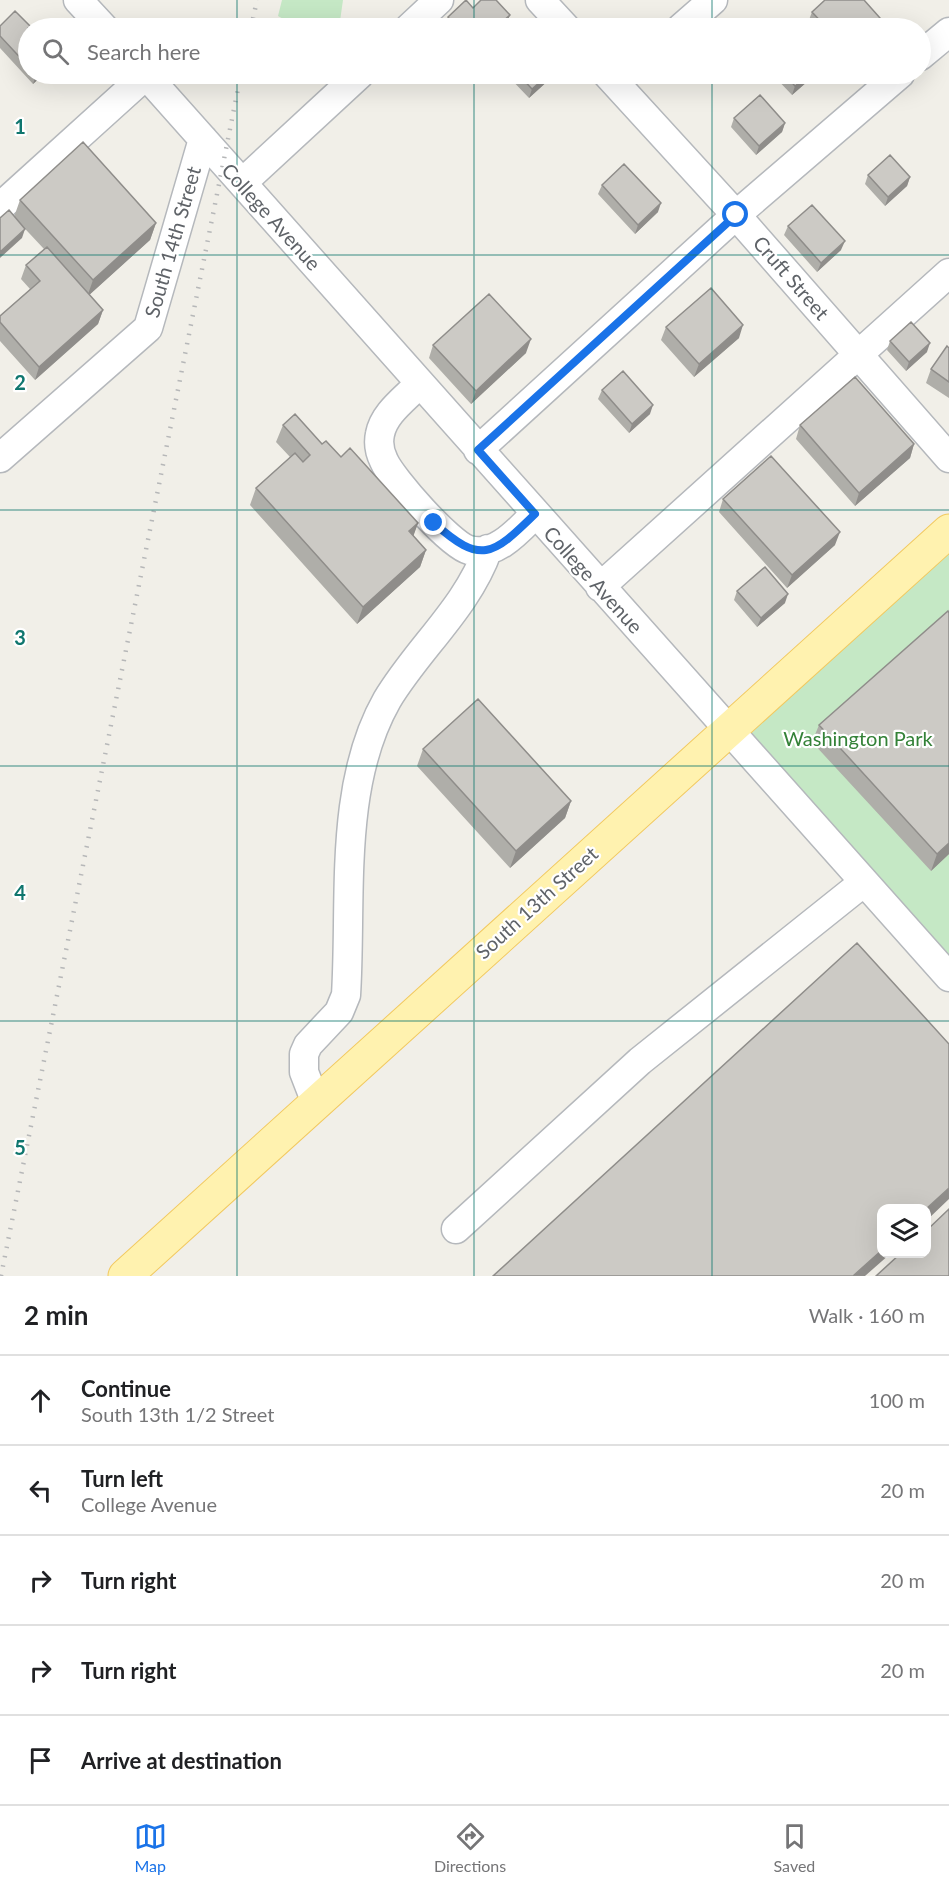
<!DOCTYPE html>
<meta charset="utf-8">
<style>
:root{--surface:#fff;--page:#f6f6f6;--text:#202124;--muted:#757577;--line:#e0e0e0;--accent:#1a73e8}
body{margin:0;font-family:Lato,sans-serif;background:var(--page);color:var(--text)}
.controls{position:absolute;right:18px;bottom:18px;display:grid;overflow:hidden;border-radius:12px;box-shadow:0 6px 24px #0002}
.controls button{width:54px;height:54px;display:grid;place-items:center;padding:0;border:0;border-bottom:2px solid var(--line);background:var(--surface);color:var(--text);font:30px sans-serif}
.stop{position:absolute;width:18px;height:18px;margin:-14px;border:4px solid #1a73e8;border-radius:50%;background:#fff}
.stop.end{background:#1a73e8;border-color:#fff;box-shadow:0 2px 6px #0008}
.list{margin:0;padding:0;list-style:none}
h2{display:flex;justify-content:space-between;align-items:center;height:78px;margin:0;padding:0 24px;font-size:26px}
h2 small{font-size:20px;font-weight:400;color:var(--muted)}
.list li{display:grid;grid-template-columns:39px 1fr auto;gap:18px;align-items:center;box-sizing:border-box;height:90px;padding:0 24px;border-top:2px solid var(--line)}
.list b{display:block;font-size:22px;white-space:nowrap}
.list p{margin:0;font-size:20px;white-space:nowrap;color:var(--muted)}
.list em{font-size:20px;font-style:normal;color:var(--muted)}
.icon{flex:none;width:33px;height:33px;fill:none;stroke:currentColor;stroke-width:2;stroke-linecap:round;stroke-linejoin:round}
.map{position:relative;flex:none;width:949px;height:1276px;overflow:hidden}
.search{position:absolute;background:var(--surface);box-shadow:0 6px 24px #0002;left:18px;right:18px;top:18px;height:66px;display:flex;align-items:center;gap:15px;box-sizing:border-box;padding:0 21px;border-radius:33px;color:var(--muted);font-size:22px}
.sheet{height:528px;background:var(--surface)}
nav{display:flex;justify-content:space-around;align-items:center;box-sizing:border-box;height:84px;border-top:2px solid var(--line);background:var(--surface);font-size:16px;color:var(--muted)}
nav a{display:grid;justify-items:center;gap:3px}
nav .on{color:var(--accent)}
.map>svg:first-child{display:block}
.green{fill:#c5e8c5}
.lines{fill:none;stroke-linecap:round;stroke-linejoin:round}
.minor-casing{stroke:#b5b8bc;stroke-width:31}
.major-casing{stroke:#f2c960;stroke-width:35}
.minor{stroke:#fff;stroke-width:28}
.major{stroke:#fff2af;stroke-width:33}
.rail{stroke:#b6b7b8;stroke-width:4.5;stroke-dasharray:1.5 8;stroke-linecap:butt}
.wall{fill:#afaea9}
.shaded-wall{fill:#8f8d8a}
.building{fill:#cccac5;stroke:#8f8d8a;stroke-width:1.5}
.route{stroke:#1a73e8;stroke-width:8}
.grid{fill:none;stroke:#0f766e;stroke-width:1.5;stroke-opacity:0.55}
.labels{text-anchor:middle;stroke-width:4.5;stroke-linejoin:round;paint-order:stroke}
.street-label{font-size:20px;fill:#5f6368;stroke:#fff}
.park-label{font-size:20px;fill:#348238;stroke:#fff}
.grid-label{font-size:20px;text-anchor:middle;font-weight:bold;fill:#0f766e;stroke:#fff;stroke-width:4.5;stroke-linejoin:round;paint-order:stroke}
</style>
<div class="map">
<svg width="949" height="1276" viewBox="0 0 949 1276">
<rect width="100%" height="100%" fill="#f1efe8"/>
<!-- green -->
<path class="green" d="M282 0H343L339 28H299L278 16Z
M949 532V977L728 730Z"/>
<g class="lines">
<!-- minor casing -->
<g class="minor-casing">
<path id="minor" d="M78 0 104 28
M540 0 566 28
M409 28 439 0
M681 28 713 0
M920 56 949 32
M145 74 949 977
M607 74 736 215 949 458
M242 183 360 74
M0 207 146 75
M419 384C405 399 384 413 380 434 378 443 380 453 384 461 392 479 450 545 469 550 495 558 519 530 535 514
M478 450 736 215 900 74
M0 458 148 328 203 139
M600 587 949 273
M316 1103 304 1072V1054L308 1045 339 1012 346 995C352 900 338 786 387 700 418 648 467 608 488 549
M456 1229 640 1061 864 882"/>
</g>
<!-- major casing -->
<g class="major-casing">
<path id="major" d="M125 1276 949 531"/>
</g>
<!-- minor -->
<use href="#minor" class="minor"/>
<!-- major -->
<use href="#major" class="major"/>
<!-- rail -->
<path class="rail" d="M251 28 257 0
M1 1276 241 74"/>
</g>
<!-- wall -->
<path class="wall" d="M473 8 510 15 505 28H444L448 17Z
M812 12 888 27 887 28H810L807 25Z
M0 26 28 28V74H44L33 84 0 48Z
M506 74H552L551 78 529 98Z
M772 74H816L792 95Z
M734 118 785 123 782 132 756 155 731 127Z
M868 175 910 177 907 186 885 206 865 184Z
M602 185 658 212 635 234 598 194Z
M20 200 156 223 150 240 89 295 103 310 98 324 35 380 0 341V316L30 289 21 279 26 265 44 249 14 217Z
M788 226 841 250 817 272 784 235Z
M666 327 739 338 694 377 661 340Z
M890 341 927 352 906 371 887 350Z
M433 345 526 353 471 404 429 358Z
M949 348V398L926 383 931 369Z
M602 390 650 414 629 433 598 399Z
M283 425 322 444 341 457 418 523 413 536 426 550 420 567 357 624 250 505 256 488 290 457 276 442Z
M800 425 914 444 910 458 855 506 796 439Z
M723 499 835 545 787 588 719 512Z
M737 591 785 603 757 627 734 600Z
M949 613V854L931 871 812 742 819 725Z
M423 749 571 801 565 818 510 868 417 766Z"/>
<!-- shaded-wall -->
<path class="shaded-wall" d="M510 15 504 28H495Z
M38 74H44L33 84 36 75Z
M549 74H552L551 78 529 98 532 89Z
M810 74H816L792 95 795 86Z
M785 123 782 132 756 155 759 146Z
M910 177 907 186 885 206 888 197Z
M661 203 658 212 635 234 638 225Z
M156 223 150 240 87 297 93 280Z
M25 229 22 238 0 258V252Z
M845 241 841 250 817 272 821 263Z
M103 310 98 324 35 380 39 367Z
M743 325 739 338 694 377 699 364Z
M531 339 526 353 471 404 476 391Z
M930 343 927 352 906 371 909 362Z
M653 405 650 414 629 433 632 424Z
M914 444 910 458 855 506 859 493Z
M418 523 412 540 409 531Z
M840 532 835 545 787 588 792 575Z
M426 550 420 567 357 624 363 607Z
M788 594 785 603 757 627 761 618Z
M571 801 565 818 510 868 516 851Z
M949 843V854L931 871 937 854Z
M949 1188V1199L927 1220 926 1209Z
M882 1250V1254H890L865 1276H853Z"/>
<!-- building -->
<path class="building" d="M466 0 473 8 481 0H496L510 15 495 28H451L455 25 448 17Z
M825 0H864L888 27 886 28H827L812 12Z
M15 11 32 28H28V66L0 36V26Z
M781 23 786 28H774Z
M518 74H549L532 89Z
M784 74H810L795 86Z
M760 95 785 123 759 146 734 118Z
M83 142 156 223 93 280 20 200Z
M890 155 910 177 888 197 868 175Z
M624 164 661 203 638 225 602 185Z
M812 205 845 241 821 263 788 226Z
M9 210 25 229 0 252V218Z
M47 247 103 310 39 367 0 322V316L40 281 26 265Z
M711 288 743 325 699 364 666 327Z
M489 294 531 339 476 391 433 345Z
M911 322 930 343 909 362 890 341Z
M947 346 949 348V382L931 369Z
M623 371 653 405 632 424 602 390Z
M855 377 914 444 859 493 800 425Z
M295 414 322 444 326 441 341 457 350 448 418 523 409 531 426 550 363 607 256 488 295 453 303 462 310 455 283 425Z
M771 456 840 532 792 575 723 499Z
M765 567 788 594 761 618 737 591Z
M948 611 949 613V843L937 854 819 725Z
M478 699 571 801 516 851 423 749Z
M857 943 949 1044V1188L926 1209H882V1250L853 1276H493Z
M949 1209V1276H876L900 1254H927V1230Z"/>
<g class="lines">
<!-- route -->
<path class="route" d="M434 523C481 565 492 556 535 514L478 450 736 215"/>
</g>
<!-- grid -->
<path class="grid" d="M237 0V28M474 0V28M712 0V28M237 74V1276M474 74V1276M712 74V1276M0 255H949M0 510H949M0 766H949M0 1021H949"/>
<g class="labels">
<!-- street labels -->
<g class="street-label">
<text transform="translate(271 217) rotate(48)" y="7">College Avenue</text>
<text transform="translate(173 242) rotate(-74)" y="7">South 14th Street</text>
<text transform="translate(791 278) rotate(49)" y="7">Cruft Street</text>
<text transform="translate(593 580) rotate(48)" y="7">College Avenue</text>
<text transform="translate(537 903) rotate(-42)" y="7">South 13th Street</text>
</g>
<!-- park labels -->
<g class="park-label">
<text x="858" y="746">Washington Park</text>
</g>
</g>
<g class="grid-label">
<text x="20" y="134">1</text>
<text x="20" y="390">2</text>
<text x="20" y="645">3</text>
<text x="20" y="900">4</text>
<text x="20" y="1155">5</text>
</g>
</svg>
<div class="controls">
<button><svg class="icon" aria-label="layers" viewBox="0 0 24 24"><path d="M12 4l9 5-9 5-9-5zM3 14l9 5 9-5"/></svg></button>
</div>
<div class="stop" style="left:736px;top:215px"></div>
<div class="stop end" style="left:434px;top:523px"></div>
<div class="search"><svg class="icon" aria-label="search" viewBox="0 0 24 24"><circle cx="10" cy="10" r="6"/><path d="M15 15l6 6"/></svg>Search here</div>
</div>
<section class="sheet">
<h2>2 min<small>Walk · 160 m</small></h2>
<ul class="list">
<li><svg class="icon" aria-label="ahead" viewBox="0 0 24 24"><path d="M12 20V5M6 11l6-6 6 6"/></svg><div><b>Continue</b><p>South 13th 1/2 Street</p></div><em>100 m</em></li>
<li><svg class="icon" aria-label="left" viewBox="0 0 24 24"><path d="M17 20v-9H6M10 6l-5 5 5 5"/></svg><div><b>Turn left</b><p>College Avenue</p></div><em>20 m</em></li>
<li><svg class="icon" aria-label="right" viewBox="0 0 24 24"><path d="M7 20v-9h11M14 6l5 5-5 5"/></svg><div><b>Turn right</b></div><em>20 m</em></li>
<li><svg class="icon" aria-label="right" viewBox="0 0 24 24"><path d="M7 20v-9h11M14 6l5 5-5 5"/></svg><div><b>Turn right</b></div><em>20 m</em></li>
<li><svg class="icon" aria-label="arrive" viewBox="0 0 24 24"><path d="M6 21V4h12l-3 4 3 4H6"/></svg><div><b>Arrive at destination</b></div></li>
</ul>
</section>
<nav>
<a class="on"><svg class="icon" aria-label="map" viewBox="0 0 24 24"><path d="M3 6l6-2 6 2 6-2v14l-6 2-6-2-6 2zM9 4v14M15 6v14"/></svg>Map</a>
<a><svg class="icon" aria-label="directions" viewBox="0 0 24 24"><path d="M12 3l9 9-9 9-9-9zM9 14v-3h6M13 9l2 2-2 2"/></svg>Directions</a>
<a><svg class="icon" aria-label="saved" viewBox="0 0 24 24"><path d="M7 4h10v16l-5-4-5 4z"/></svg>Saved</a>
</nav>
